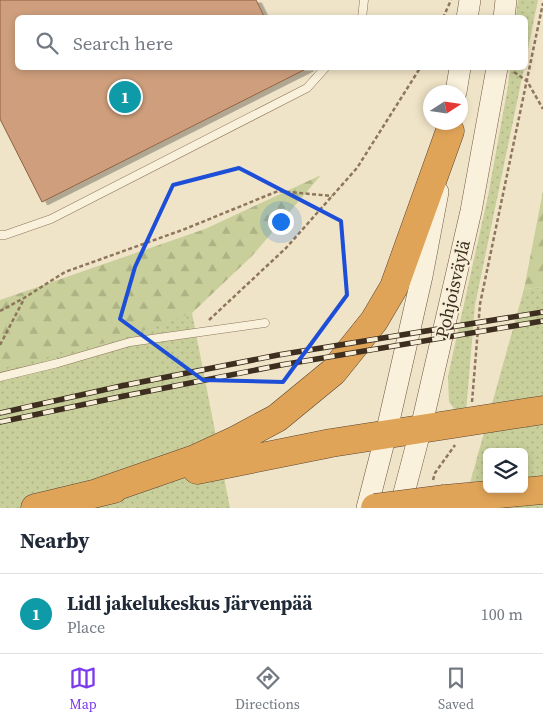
<!DOCTYPE html>
<meta charset="utf-8">
<style>
:root{--surface:#fff;--page:#f2f2f3;--text:#1f2937;--muted:#747a83;--line:#e0e1e3;--accent:#7c3aed}
body{margin:0;font-family:"Source Serif 4",serif;background:var(--page);color:var(--text)}
.controls{position:absolute;right:15px;bottom:15px;display:grid;overflow:hidden;border-radius:8px;box-shadow:0 2px 8px #0003}
.controls button{width:45px;height:45px;display:grid;place-items:center;padding:0;border:0;border-bottom:1px solid var(--line);background:var(--surface);color:var(--text);font:25px sans-serif}
.compass{position:absolute;left:423px;top:85px;width:45px;height:45px;border-radius:50%;background:var(--surface);box-shadow:0 2px 8px #0003;rotate:78deg}
.you{position:absolute;left:280px;top:221px;width:18px;height:18px;margin:-12px;border:4px solid #fff;border-radius:50%;background:#1a73e8;box-shadow:0 0 0 8px #1a73e833}
.badge{display:grid;place-items:center;width:32px;height:32px;border-radius:50%;background:var(--accent);color:#fff;font-size:16px;font-weight:700}
.pin{position:absolute;translate:-50% -50%;border:2px solid #fff;box-shadow:0 1px 5px #0006}
.list{margin:0;padding:0;list-style:none}
h2{display:flex;justify-content:space-between;align-items:center;height:65px;margin:0;padding:0 20px;font-size:21px}
h2 small{font-size:16px;font-weight:400;color:var(--muted)}
.list li{display:grid;grid-template-columns:32px 1fr auto;gap:15px;align-items:center;box-sizing:border-box;height:80px;padding:0 20px;border-top:1px solid var(--line)}
.list b{display:block;font-size:19px;white-space:nowrap}
.list p{margin:0;font-size:16px;white-space:nowrap;color:var(--muted)}
.list em{font-size:16px;font-style:normal;color:var(--muted)}
.icon{flex:none;width:28px;height:28px;fill:none;stroke:currentColor;stroke-width:2;stroke-linecap:round;stroke-linejoin:round}
.map{position:relative;flex:none;width:543px;height:508px;overflow:hidden}
.search{position:absolute;background:var(--surface);box-shadow:0 2px 8px #0003;left:15px;right:15px;top:15px;height:55px;display:flex;align-items:center;gap:12px;box-sizing:border-box;padding:0 18px;border-radius:8px;color:var(--muted);font-size:19px}
.sheet{height:145px;background:var(--surface)}
nav{display:flex;justify-content:space-around;align-items:center;box-sizing:border-box;height:70px;border-top:1px solid var(--line);background:var(--surface);font-size:14px;color:var(--muted)}
nav a{display:grid;justify-items:center;gap:2px}
nav .on{color:var(--accent)}
.map>svg:first-child{display:block}
.grass{fill:url(#grass-dots);fill-rule:evenodd}
.forest{fill:url(#forest-firs)}
.building{fill:#cf9f7d;stroke:#8d5f41;filter:url(#shadow)}
.lines{fill:none;stroke-linecap:round;stroke-linejoin:round}
.lane-casing{stroke:#8d765c;stroke-width:9}
.secondary-casing{stroke:#6f573f;stroke-width:22}
.highway-casing{stroke:#5b4430;stroke-width:29}
.path{stroke:#8d765c;stroke-width:2.5;stroke-dasharray:4 2.5;stroke-linecap:butt}
.lane{stroke:#faf1dc;stroke-width:8}
.secondary{stroke:#faf1dc;stroke-width:21}
.highway{stroke:#e0a458;stroke-width:28}
.rail-casing{stroke:#3d2e20;stroke-width:5.5}
.rail{stroke:#f7eed8;stroke-width:4;stroke-dasharray:11;stroke-linecap:butt}
.highway-bridge-casing{stroke:#5b4430;stroke-width:29;stroke-linecap:butt}
.highway-bridge{stroke:#e0a458;stroke-width:28}
.marked{fill:none;stroke:#1d4ed8;stroke-width:4;stroke-linejoin:round}
.labels{text-anchor:middle;stroke-width:4;stroke-linejoin:round;paint-order:stroke}
.street-label{font-size:18px;fill:#3d2e20;stroke:#f7eed8}
</style>
<div class="map">
<svg width="543" height="508" viewBox="0 0 543 508">
<defs>
<pattern id="grass-dots" width="8" height="8" patternUnits="userSpaceOnUse" patternTransform="scale(1.25)"><rect width="8" height="8" fill="#c9cf9b"/><path d="M2 2h.1M6 6h.1" fill="none" stroke="#aeb285" stroke-width="1.8" stroke-linecap="round"/></pattern>
<pattern id="forest-firs" width="22" height="20" patternUnits="userSpaceOnUse" patternTransform="scale(1.25)"><rect width="22" height="20" fill="#c9cf9b"/><path d="M5 1l3.5 6h-7zM16 11l3.5 6h-7z" fill="#aeb285"/></pattern>
<filter id="shadow"><feDropShadow dx="5.5" dy="3" stdDeviation="0" flood-color="#0004"/></filter>
</defs>
<rect width="100%" height="100%" fill="#f0e4c8"/>
<!-- grass -->
<path class="grass" d="M518 0H538L526 59V18L516 17Z
M510 68H524L475 305 466 412 456 411 449 402 448 376 488 196 508 86Z
M543 287V508H463L524 289ZM487 452H524V489H487Z
M192 313 230 508H0V368Z"/>
<!-- forest -->
<path class="forest" d="M321 175 252 256 192 313 119 339 0 369V300L205 229Z
M543 191V287L524 289Z"/>
<!-- building -->
<path class="building" d="M0 0H256L265 18H18V68H308L42 202 0 119Z"/>
<g class="lines">
<!-- lane casing -->
<g class="lane-casing">
<path id="lane" d="M362 18 364 0
M0 235H5L51 219 307 88 325 68
M0 377 58 363 130 342 265 323"/>
</g>
<!-- secondary casing -->
<g class="secondary-casing">
<path id="secondary" d="M467 18 470 0
M504 18 506 0
M456 92 460 68
M367 508 386 434 422 276 438 192
M400 508 421 428 471 211 497 68"/>
</g>
<!-- highway casing -->
<g class="highway-casing">
<path id="highway" d="M197 470 331 443 543 410
M97 493 195 459 234 441 277 418 333 372 374 321 394 287 450 131
M445 499 543 490
M35 508 114 489"/>
</g>
<!-- path -->
<path class="path" d="M443 18 451 0
M514 72 527 81 543 109
M0 311 24 298 65 272 185 229 278 191 332 196
M209 320 286 248 357 168 420 68
M0 345 24 299
M472 402 480 304 543 3
M433 480 435 473 455 445"/>
<!-- lane -->
<use href="#lane" class="lane"/>
<!-- secondary -->
<use href="#secondary" class="secondary"/>
<!-- highway -->
<use href="#highway" class="highway"/>
<!-- rail casing -->
<g class="rail-casing">
<path id="rail" d="M0 413 121 386 278 355 543 312
M0 422 124 396 281 365 543 321"/>
</g>
<!-- rail -->
<use href="#rail" class="rail"/>
<!-- highway-bridge casing -->
<g class="highway-bridge-casing">
<path id="highway-bridge" d="M375 508 445 499"/>
</g>
<!-- highway-bridge -->
<use href="#highway-bridge" class="highway-bridge"/>
</g>
<!-- marked area -->
<path class="marked" d="M239 168 341 221 347 295 283 382 203 380 120 319 135 267 173 185Z"/>
<g class="labels">
<!-- street labels -->
<g class="street-label">
<text transform="translate(453 289) rotate(-77)" y="6">Pohjoisväylä</text>
</g>
</g>
</svg>
<div class="controls">
<button><svg class="icon" aria-label="layers" viewBox="0 0 24 24"><path d="M12 4l9 5-9 5-9-5zM3 14l9 5 9-5"/></svg></button>
</div>
<svg class="compass" viewBox="-18 -18 36 36"><path d="M0-13l5 13h-10z" fill="#e53935"/><path d="M0 13l5-13h-10z" fill="#747a83"/></svg>
<div class="you"></div>
<div class="pin badge" style="left:125px;top:97px;background:#0f9aa8">1</div>
<div class="search"><svg class="icon" aria-label="search" viewBox="0 0 24 24"><circle cx="10" cy="10" r="6"/><path d="M15 15l6 6"/></svg>Search here</div>
</div>
<section class="sheet">
<h2>Nearby<small></small></h2>
<ul class="list">
<li><span class="badge" style="background:#0f9aa8">1</span><div><b>Lidl jakelukeskus Järvenpää</b><p>Place</p></div><em>100 m</em></li>
</ul>
</section>
<nav>
<a class="on"><svg class="icon" aria-label="map" viewBox="0 0 24 24"><path d="M3 6l6-2 6 2 6-2v14l-6 2-6-2-6 2zM9 4v14M15 6v14"/></svg>Map</a>
<a><svg class="icon" aria-label="directions" viewBox="0 0 24 24"><path d="M12 3l9 9-9 9-9-9zM9 14v-3h6M13 9l2 2-2 2"/></svg>Directions</a>
<a><svg class="icon" aria-label="saved" viewBox="0 0 24 24"><path d="M7 4h10v16l-5-4-5 4z"/></svg>Saved</a>
</nav>
